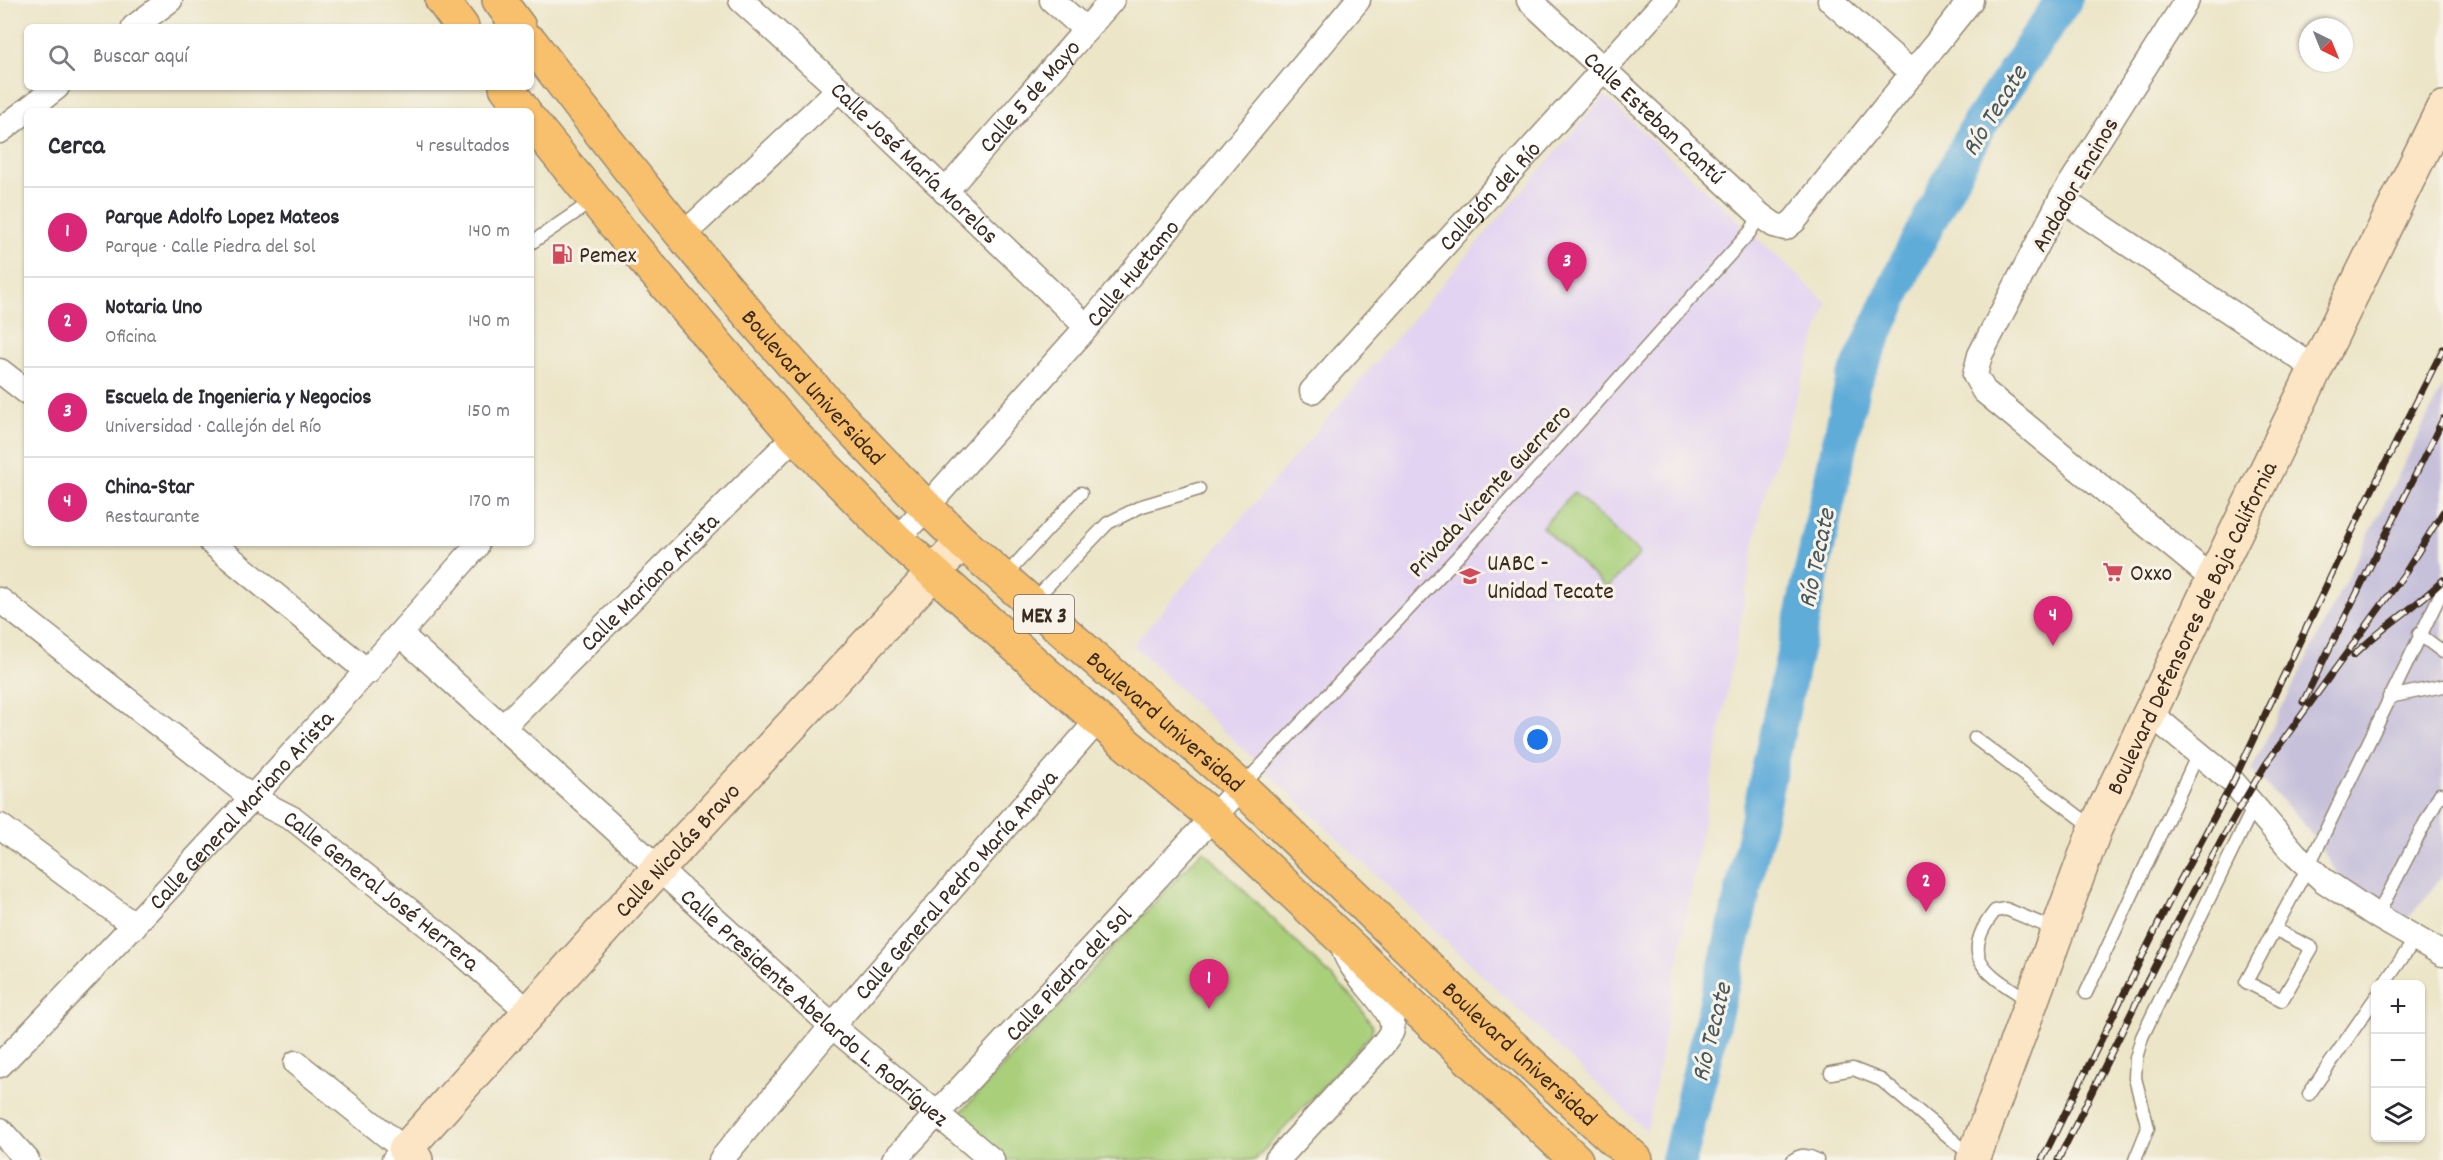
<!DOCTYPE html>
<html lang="es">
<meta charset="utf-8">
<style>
:root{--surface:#fff;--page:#f2f2f3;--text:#2b2b33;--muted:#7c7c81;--line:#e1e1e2;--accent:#db2777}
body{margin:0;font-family:Dekko,sans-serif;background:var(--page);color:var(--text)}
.controls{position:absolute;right:18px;bottom:18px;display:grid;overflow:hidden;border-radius:9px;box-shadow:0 2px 4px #0004}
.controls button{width:54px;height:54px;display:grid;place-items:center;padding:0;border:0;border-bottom:2px solid var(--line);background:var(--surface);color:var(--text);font:30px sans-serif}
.compass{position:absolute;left:2299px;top:18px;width:54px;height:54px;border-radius:50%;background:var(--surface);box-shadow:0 2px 4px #0004;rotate:137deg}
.you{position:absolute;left:1538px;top:740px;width:21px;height:21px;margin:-15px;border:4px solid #fff;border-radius:50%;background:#1a73e8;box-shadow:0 0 0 9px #1a73e833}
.badge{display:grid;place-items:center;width:39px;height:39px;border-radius:50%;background:var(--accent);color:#fff;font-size:20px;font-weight:700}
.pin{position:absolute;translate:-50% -50px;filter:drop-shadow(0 2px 3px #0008)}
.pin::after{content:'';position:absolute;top:32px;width:21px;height:18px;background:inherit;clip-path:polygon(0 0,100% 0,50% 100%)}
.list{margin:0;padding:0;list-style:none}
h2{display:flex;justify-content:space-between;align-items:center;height:78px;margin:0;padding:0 24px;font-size:26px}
h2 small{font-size:20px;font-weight:400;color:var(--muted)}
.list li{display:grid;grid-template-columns:39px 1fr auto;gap:18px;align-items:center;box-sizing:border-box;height:90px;padding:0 24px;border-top:2px solid var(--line)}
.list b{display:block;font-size:22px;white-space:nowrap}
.list p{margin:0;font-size:20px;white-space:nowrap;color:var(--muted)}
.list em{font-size:20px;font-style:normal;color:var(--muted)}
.icon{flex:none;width:33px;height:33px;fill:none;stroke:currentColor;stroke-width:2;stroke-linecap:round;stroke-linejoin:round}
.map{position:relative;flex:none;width:2443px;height:1160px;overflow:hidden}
.search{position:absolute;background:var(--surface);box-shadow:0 2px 4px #0004;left:24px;top:24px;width:510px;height:66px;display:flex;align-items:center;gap:15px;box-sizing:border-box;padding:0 21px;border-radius:9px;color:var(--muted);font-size:22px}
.panel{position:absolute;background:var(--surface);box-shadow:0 2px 4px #0004;left:24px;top:108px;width:510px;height:438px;border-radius:9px}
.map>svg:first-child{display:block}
.built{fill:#e3d3f2}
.industrial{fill:#c6c0da}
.green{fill:#a9cf7a;stroke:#727c4c;stroke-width:1.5}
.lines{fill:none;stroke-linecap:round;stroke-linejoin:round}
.river{stroke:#60acd9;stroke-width:36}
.lane-casing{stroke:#948873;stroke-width:15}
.street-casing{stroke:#948873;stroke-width:27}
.secondary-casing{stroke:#948873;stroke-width:36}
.primary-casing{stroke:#948873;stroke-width:36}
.lane{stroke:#fff;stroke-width:12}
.street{stroke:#fff;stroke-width:24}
.secondary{stroke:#fce5c4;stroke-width:33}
.primary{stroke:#f8bf6c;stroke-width:33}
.rail-casing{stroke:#3b2a1e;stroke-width:7}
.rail{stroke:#f7f3e8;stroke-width:4.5;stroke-dasharray:14;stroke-linecap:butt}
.labels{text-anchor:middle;stroke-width:6;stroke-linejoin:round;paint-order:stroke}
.shield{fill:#f7f3e8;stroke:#73665b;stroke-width:1.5}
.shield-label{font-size:22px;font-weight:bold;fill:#3b2a1e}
.street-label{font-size:24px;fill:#3b2a1e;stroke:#f7f3e8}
.poi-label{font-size:24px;fill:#3b2a1e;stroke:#f7f3e8;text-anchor:start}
.water-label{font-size:26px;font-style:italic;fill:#48585f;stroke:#f7f3e8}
</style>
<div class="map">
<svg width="2443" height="1160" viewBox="0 0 2443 1160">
<rect width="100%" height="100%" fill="#f7f3e8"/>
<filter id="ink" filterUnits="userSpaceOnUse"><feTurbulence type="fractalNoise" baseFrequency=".0167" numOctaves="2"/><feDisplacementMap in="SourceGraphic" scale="12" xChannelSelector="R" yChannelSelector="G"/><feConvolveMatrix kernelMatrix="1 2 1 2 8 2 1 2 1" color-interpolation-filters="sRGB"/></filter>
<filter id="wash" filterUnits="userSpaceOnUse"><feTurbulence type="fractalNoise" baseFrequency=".008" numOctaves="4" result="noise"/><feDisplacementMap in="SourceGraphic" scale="24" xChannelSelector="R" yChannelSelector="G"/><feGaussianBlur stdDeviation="1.35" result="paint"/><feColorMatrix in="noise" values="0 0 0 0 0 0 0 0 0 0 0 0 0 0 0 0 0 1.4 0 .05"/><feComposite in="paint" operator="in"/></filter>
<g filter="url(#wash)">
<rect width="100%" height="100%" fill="#ece5c8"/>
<!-- built -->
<path class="built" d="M1604 96 1827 303 1761 507 1647 1131 1133 645Z"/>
<!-- industrial -->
<path class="industrial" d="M2443 386V875L2408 919 2343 881 2301 820 2251 770Z"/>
<!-- green -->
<path class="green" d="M1574 492 1640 554 1607 588 1542 527Z
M1203 850 1355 1000 1373 1027 1370 1035 1255 1160H1005L964 1124 960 1113Z"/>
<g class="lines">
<!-- river -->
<path class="river" d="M1679 1160 1734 932 1853 382 1906 265 1978 126 2064 0"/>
</g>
</g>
<g filter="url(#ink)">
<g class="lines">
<!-- lane casing -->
<g class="lane-casing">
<path id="lane" d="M531 243 594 200
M1004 577 1081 493
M1032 602 1108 523 1142 506 1199 489
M2419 634 2443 652
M2389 697 2443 686
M1975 738 2094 828
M1242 786 1481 532 1750 232 1760 215
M2377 916 2440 794
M2274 929 2312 948 2282 1000 2246 982 2308 867 2443 589
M2384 984 2416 938
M2086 993 2198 754
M2031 1002C1991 975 1955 961 1995 911L2006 909 2056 930
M1831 1073 1853 1069 1881 1080 1973 1157
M2309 1094 2376 997
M1793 1160C1802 1154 1808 1155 1817 1160
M2135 1160 2148 1128 2135 1078 2136 1058 2142 1037 2254 806"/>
</g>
<!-- street casing -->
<g class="street-casing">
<g id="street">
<path id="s1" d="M741 0 839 89 1087 327"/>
<path d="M1052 0 1086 30"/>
<path id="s2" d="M1529 0 1760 215 1774 225 1785 228 1794 221 1971 0"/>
<path d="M1830 0 1913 74"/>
<path d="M2187 0 2061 199 1980 355 1975 375 1984 391 2213 579"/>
<path d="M134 27 170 0"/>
<path d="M0 131 57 87"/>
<path id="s3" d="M945 192 1112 0"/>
<path d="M2061 199 2316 369"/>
<path d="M682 236 839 89"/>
<path d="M0 371 27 392"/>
<path id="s4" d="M1312 391 1666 0"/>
<path id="s5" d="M897 540 1087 327 1358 0"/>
<path d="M212 543 368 672"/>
<path id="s6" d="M0 600 252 798 295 820 454 946 529 1012"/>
<path id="s7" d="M400 634 832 1026 992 1160"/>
<path d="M2151 714 2233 782 2296 855 2323 880 2377 916 2443 954"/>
<path id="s8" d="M503 727 795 436"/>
<path d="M0 826 135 926"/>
<path d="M296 1063 405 1150 394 1160"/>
<path id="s9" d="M0 1065C163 897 322 724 476 547"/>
<path d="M0 1130 27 1160"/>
<path id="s10" d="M721 1160 832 1026 1098 720"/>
<path id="s11" d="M894 1160 1241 787"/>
<path d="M1277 1160 1378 1050C1383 1044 1390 1037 1392 1030 1397 1009 1352 977 1344 950"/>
</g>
</g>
<!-- secondary casing -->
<g class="secondary-casing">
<g id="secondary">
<path id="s12" d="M416 1160 405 1150 659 868 962 542"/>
<path id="s13" d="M1973 1160 2095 829 2213 579 2443 108"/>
</g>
</g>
<!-- primary casing -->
<g class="primary-casing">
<g id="primary">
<path d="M442 0 462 27"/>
<path d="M499 0 519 27"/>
<path id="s14" d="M531 42C664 218 803 388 962 542L1241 787 1478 1015 1636 1160"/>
<path d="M506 87 524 111"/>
<path d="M531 121 629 242 795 436 897 540 1098 720 1214 818 1576 1160"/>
</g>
</g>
<!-- lane -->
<use href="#lane" class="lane"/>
<!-- street -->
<use href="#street" class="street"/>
<!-- secondary -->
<use href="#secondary" class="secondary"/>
<!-- primary -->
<use href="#primary" class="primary"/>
<!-- rail casing -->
<g class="rail-casing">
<path id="rail" d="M2354 655C2381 628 2415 608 2443 580
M2303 702 2443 419
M2042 1160 2174 892 2233 782 2367 500 2443 349
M2058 1160C2125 1027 2188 891 2266 764L2405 573 2443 512"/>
</g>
<!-- rail -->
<use href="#rail" class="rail"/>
</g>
</g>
<!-- icons -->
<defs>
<g id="fuel-bare" transform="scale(1.62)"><path d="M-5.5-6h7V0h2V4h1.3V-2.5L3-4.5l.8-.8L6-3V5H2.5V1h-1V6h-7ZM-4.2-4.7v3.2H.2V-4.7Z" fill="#d1495b" stroke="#f7f3e8" stroke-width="2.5" paint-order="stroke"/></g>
<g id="supermarket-bare" transform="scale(1.62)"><path d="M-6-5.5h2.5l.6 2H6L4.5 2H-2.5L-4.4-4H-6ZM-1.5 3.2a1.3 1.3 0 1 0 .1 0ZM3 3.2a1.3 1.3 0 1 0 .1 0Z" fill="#d1495b" stroke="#f7f3e8" stroke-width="2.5" paint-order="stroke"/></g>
<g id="university-bare" transform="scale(1.62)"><path d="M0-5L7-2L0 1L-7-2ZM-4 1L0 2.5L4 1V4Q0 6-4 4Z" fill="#d1495b" stroke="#f7f3e8" stroke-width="2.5" paint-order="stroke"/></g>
</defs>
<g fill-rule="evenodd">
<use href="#fuel-bare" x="562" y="254"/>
<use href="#supermarket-bare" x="2113" y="572"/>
<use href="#university-bare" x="1470" y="576"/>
</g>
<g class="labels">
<!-- shield labels -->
<rect class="shield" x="1014" y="595" width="60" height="38" rx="4.5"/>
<g class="shield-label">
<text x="1044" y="622">MEX 3</text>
</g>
<!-- street labels -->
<g class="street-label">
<text dy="8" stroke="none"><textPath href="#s3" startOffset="128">Calle 5 de Mayo</textPath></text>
<text dy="8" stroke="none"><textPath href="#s2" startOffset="172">Calle Esteban Cantú</textPath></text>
<text dy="8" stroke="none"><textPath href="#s1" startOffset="238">Calle José María Morelos</textPath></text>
<text transform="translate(2074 184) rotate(-60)" y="8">Andador Encinos</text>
<text dy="8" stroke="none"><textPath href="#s4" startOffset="264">Callejón del Río</textPath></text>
<text dy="8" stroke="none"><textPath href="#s5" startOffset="356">Calle Huetamo</textPath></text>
<text dy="8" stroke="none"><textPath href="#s14" startOffset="446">Boulevard Universidad</textPath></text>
<text transform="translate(1489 490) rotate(-47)" y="8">Privada Vicente Guerrero</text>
<text dy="8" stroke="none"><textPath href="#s8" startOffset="206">Calle Mariano Arista</textPath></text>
<text dy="8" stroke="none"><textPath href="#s13" startOffset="576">Boulevard Defensores de Baja California</textPath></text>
<text dy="8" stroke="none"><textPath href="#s14" startOffset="932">Boulevard Universidad</textPath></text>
<text dy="8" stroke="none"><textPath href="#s9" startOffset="351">Calle General Mariano Arista</textPath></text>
<text dy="8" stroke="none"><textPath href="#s12" startOffset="420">Calle Nicolás Bravo</textPath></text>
<text dy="8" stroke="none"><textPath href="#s10" startOffset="362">Calle General Pedro María Anaya</textPath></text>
<text dy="8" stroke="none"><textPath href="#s6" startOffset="480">Calle General José Herrera</textPath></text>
<text dy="8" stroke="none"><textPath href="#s11" startOffset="255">Calle Piedra del Sol</textPath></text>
<text dy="8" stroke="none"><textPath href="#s7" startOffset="558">Calle Presidente Abelardo L. Rodríguez</textPath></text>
<text dy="8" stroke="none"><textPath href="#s14" startOffset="1418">Boulevard Universidad</textPath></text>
</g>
<!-- poi labels -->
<g class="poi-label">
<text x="579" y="262">Pemex</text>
<text x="1487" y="570">UABC -<tspan x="1487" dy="28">Unidad Tecate</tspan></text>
<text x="2130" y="580">Oxxo</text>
</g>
<!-- water labels -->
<g class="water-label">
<text transform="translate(1993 110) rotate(-58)" y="9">Río Tecate</text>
<text transform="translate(1815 558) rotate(-78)" y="9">Río Tecate</text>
<text transform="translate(1710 1032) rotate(-76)" y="9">Río Tecate</text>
</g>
</g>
</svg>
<div class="controls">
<button>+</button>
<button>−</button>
<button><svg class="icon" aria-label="layers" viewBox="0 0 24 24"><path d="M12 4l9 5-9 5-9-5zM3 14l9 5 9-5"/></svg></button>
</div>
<svg class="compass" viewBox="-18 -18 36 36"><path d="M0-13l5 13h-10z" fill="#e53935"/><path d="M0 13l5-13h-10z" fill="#7c7c81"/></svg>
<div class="you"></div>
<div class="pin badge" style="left:1209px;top:1009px">1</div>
<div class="pin badge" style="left:1926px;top:912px">2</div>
<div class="pin badge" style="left:1567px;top:292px">3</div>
<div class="pin badge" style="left:2053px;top:646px">4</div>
<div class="search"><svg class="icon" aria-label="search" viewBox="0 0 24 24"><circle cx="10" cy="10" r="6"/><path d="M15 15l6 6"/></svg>Buscar aquí</div>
<section class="panel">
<h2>Cerca<small>4 resultados</small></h2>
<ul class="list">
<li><span class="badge">1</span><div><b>Parque Adolfo Lopez Mateos</b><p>Parque · Calle Piedra del Sol</p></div><em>140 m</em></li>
<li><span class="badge">2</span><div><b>Notaria Uno</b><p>Oficina</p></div><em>140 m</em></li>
<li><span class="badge">3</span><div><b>Escuela de Ingenieria y Negocios</b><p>Universidad · Callejón del Río</p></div><em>150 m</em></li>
<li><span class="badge">4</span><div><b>China-Star</b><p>Restaurante</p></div><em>170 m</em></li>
</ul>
</section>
</div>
